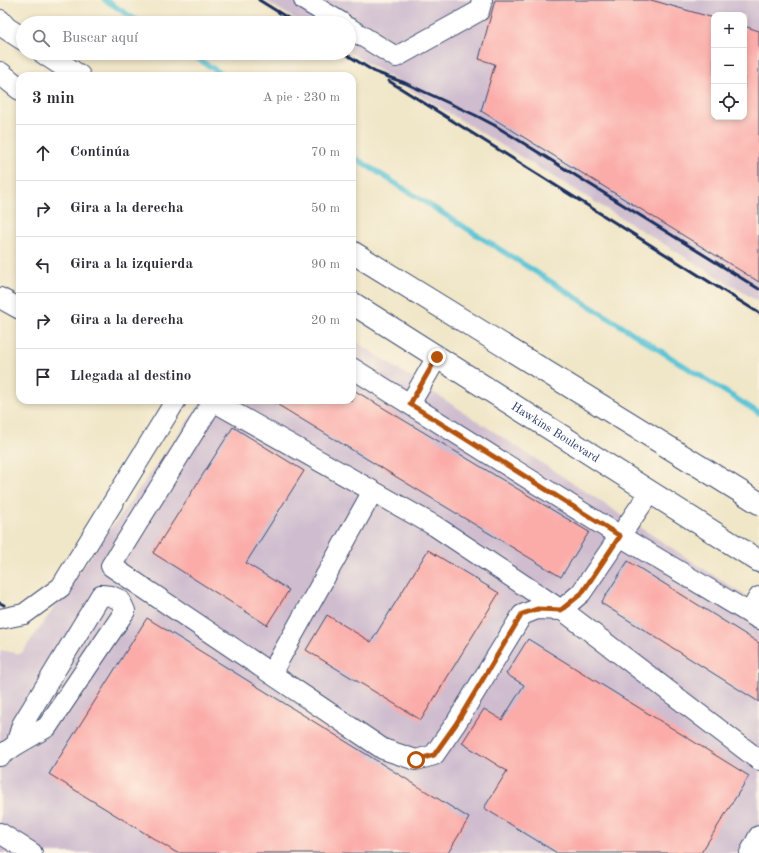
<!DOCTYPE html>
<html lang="es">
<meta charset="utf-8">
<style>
:root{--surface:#fff;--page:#f7f7f7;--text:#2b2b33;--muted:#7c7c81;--line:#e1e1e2}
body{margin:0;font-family:"Old Standard TT",serif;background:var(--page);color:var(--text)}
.controls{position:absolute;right:12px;top:12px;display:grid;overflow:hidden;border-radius:8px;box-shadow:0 2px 6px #0003}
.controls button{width:36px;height:36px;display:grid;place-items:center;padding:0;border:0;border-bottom:1px solid var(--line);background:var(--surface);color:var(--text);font:20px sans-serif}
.stop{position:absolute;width:12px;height:12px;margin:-9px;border:3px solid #b45309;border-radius:50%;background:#fff}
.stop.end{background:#b45309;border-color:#fff;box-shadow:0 1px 4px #0008}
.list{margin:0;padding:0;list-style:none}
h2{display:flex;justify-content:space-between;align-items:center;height:52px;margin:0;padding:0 16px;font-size:17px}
h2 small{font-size:13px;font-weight:400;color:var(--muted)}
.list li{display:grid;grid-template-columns:26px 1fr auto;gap:12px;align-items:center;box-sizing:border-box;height:56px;padding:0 16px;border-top:1px solid var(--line)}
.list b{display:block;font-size:15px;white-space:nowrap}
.list em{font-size:13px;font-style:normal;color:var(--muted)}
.icon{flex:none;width:22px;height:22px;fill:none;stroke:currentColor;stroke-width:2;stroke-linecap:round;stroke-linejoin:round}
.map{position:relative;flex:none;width:759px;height:853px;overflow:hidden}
.search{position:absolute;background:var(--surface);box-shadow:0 2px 6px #0003;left:16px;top:16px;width:340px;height:44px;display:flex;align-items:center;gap:10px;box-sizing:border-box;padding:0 14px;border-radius:22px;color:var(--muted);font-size:15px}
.panel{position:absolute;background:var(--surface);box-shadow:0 2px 6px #0003;left:16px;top:72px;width:340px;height:332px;border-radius:12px}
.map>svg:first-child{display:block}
.industrial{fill:#cfbdcf;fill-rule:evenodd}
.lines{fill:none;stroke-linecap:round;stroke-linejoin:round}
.stream{stroke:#59c3d5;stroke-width:5.5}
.building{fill:#fbaca9}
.minor-casing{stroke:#3b4a6e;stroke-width:22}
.major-casing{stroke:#3b4a6e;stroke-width:24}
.minor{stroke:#fff;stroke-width:20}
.major{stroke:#fff;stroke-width:22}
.rail{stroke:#1b2f5e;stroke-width:3}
.route{stroke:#b45309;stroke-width:5}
.labels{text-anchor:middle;stroke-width:4;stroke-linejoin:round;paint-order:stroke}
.street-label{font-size:12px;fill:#1b2f5e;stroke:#fcf5e5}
</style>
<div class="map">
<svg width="759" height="853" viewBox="0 0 759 853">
<rect width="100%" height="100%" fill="#fcf5e5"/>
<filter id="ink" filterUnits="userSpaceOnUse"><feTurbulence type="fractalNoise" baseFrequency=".025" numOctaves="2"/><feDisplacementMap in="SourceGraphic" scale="8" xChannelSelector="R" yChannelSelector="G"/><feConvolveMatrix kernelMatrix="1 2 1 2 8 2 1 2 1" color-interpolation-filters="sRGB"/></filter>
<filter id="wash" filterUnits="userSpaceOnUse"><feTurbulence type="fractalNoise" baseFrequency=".012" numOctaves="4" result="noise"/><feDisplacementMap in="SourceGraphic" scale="16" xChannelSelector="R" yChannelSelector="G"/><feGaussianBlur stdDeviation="0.9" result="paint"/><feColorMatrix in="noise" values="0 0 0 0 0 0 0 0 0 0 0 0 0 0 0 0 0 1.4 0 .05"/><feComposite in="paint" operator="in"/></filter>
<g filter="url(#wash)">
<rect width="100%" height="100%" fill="#f0e6c8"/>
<!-- industrial -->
<path class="industrial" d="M264 0H759V302L349 52V23H302ZM714 15H744V117H714Z
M352 339 759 605V853H0V650L21 654 203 400H352Z"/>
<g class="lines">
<!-- stream -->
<path class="stream" d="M105 0 141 23
M189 53 225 76
M352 156 759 413"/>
</g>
<g id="blocks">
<!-- building -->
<path class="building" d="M495 0H651L714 18V117H744V26L759 31V282L481 111 495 64 479 59Z
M352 389 589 532 561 577 270 400H352Z
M233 427 304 471 246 563 289 590 267 625 153 553Z
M428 550 499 593 421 720 306 650 327 615 371 642Z
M628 561 759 643V702L601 603Z
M147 618 469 818 448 853H177L49 774Z
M528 639 749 776 701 853H557L484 808 507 771 462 743 484 709 502 720 524 685 506 674Z"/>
</g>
</g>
<g filter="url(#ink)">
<use href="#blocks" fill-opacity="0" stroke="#3b4a6e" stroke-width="1"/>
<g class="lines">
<!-- minor casing -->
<g class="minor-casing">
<path id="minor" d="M304 0 342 23
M349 28 396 57 479 11 482 0
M0 298 20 309
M352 368 620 536 759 619
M410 404 437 357
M650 492 581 593 561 610 537 609 522 615 456 723 434 755 416 760 383 749 111 566 213 401 435 526 561 610 565 612 759 760
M749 613 759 597
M0 619 24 614 61 587 176 400
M271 674 373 491
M0 756 16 745 47 727 125 611 120 600 111 596 101 595 22 725 16 745
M0 833 32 853
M750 853 759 836"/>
</g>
<!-- major casing -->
<g class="major-casing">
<g id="major">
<path d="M0 21 6 28 23 39"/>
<path d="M44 53 79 76"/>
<path d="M0 73 20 89"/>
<path d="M352 252 759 503"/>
<path id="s1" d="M352 303 759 561"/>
</g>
</g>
<!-- minor -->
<use href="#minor" class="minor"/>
<!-- major -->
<use href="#major" class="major"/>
<!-- rail -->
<path class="rail" d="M259 0 296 23
M344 53 375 72 405 83 475 115 494 125 759 289
M389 81 759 313
M0 603 4 605"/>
</g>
</g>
<g class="lines" filter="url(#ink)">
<!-- route -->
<path class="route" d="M416 760 434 755 456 724 522 614 537 609 561 610 582 593 620 536 410 404 437 357"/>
</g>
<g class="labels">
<!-- street labels -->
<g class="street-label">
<text dy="4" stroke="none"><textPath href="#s1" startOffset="241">Hawkins Boulevard</textPath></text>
</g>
</g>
</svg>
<div class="controls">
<button>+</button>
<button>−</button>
<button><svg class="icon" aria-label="locate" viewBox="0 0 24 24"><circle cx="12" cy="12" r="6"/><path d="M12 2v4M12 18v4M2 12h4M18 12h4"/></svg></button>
</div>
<div class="stop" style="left:416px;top:760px"></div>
<div class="stop end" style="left:437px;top:357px"></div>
<div class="search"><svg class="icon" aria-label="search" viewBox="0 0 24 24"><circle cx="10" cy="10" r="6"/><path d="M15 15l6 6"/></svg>Buscar aquí</div>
<section class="panel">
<h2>3 min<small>A pie · 230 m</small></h2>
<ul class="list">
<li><svg class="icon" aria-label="ahead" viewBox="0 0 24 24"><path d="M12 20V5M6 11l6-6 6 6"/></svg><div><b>Continúa</b></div><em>70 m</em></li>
<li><svg class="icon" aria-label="right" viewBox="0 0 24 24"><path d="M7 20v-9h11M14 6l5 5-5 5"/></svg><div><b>Gira a la derecha</b></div><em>50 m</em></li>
<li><svg class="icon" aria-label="left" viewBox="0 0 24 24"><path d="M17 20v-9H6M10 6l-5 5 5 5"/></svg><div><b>Gira a la izquierda</b></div><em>90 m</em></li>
<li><svg class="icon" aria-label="right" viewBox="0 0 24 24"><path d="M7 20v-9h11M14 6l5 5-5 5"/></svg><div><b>Gira a la derecha</b></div><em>20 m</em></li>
<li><svg class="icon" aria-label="arrive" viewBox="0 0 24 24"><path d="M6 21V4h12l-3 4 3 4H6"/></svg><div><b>Llegada al destino</b></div></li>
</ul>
</section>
</div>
